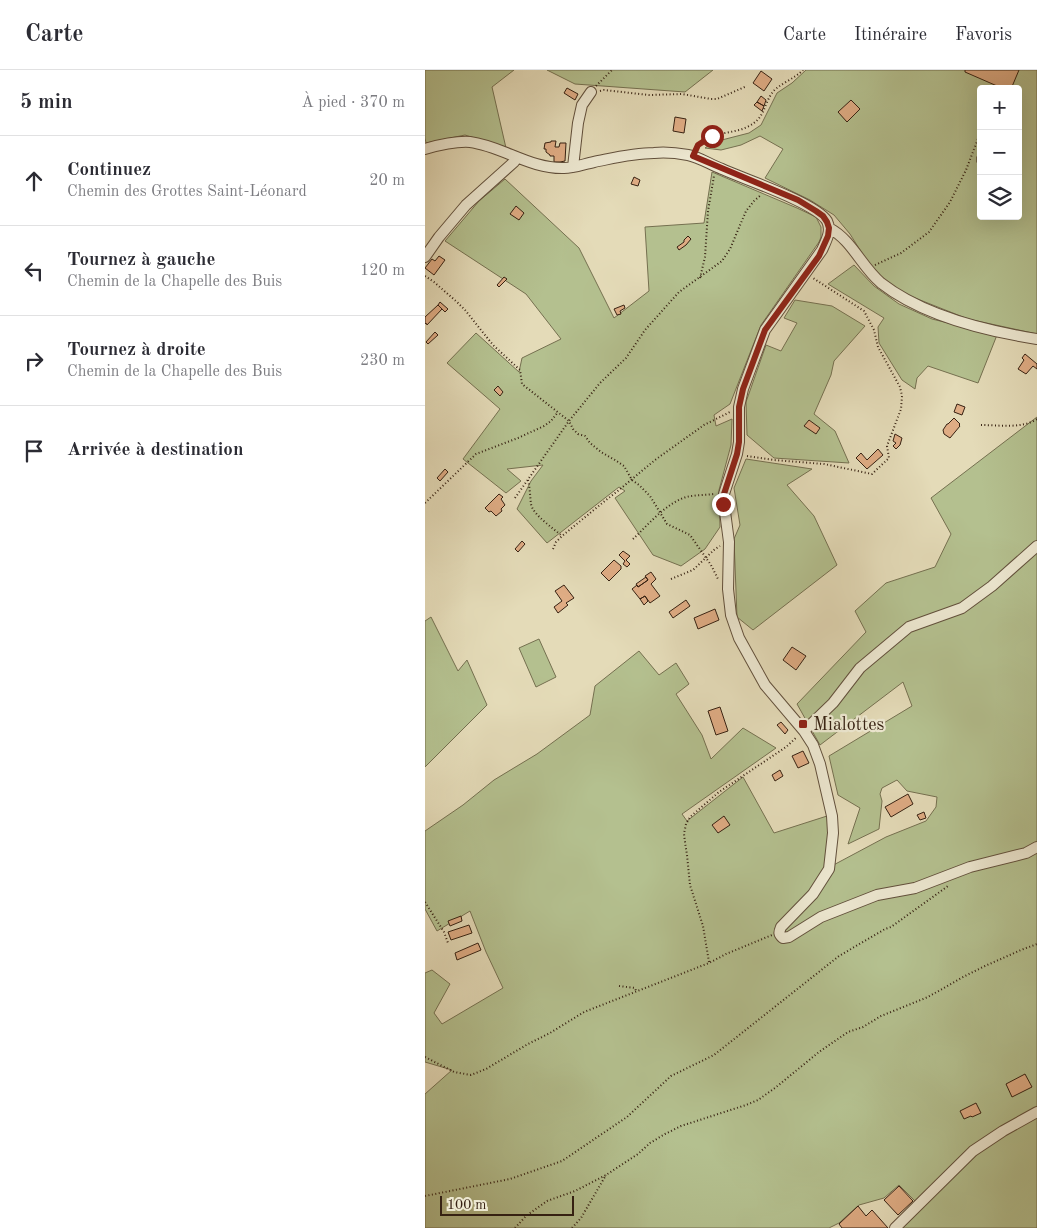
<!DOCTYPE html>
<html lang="fr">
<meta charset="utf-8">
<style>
:root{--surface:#fff;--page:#f7f7f7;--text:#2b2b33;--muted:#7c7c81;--line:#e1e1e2}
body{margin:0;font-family:"Old Standard TT",serif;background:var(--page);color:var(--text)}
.controls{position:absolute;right:15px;top:15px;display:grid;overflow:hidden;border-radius:5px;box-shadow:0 5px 20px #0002}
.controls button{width:45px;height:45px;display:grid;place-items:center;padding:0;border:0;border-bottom:1px solid var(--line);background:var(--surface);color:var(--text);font:25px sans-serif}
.scale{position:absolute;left:15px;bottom:12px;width:134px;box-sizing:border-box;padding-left:5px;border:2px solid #362112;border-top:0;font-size:14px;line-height:18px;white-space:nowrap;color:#362112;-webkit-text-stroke:4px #ede8d1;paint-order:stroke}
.stop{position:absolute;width:15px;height:15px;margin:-11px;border:4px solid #8f2418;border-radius:50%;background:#fff}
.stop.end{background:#8f2418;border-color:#fff;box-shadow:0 1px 5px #0008}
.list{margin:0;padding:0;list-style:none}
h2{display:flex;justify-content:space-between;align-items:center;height:65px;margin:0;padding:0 20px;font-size:21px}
h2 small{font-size:16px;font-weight:400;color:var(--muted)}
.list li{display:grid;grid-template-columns:32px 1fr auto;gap:15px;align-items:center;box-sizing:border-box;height:90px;padding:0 20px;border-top:1px solid var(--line)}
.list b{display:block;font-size:19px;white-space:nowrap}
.list p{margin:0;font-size:16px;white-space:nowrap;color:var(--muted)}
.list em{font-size:16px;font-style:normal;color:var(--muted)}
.icon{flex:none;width:28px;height:28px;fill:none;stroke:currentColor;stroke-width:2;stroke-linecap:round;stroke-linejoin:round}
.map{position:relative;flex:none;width:612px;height:1158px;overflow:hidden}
header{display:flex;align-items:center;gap:30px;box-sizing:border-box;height:70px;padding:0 25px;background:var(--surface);border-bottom:1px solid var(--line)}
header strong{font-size:24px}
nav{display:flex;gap:28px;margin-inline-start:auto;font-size:18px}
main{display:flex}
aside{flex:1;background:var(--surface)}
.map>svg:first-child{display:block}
.green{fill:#b4c08f;stroke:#757050;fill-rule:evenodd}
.building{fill:#dfac84;stroke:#362112}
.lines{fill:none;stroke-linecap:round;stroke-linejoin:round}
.street-casing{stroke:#62503c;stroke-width:12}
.path{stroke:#362112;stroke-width:2;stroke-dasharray:1 2.5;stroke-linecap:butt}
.street{stroke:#ede8d1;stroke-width:10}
.route{stroke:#8f2418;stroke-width:6}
.poi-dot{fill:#8f2418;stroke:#ede8d1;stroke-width:2}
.labels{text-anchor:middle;stroke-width:4.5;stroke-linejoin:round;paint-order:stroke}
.poi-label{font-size:18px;fill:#362112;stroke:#ede8d1;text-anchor:start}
</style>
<header>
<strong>Carte</strong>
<nav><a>Carte</a><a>Itinéraire</a><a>Favoris</a></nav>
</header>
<main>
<aside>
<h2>5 min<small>À pied · 370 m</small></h2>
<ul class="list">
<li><svg class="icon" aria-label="ahead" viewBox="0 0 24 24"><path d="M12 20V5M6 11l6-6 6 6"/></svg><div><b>Continuez</b><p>Chemin des Grottes Saint-Léonard</p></div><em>20 m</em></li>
<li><svg class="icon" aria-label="left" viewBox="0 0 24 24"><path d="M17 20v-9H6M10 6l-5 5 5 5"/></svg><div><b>Tournez à gauche</b><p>Chemin de la Chapelle des Buis</p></div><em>120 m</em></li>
<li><svg class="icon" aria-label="right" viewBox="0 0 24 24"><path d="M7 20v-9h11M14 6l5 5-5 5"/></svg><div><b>Tournez à droite</b><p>Chemin de la Chapelle des Buis</p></div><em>230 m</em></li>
<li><svg class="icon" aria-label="arrive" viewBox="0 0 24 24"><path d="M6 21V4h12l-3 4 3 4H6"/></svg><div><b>Arrivée à destination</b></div></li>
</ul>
</aside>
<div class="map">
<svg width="612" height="1158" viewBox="0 0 612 1158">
<rect width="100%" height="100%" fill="#e4dbb8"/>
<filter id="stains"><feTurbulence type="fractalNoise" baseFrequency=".004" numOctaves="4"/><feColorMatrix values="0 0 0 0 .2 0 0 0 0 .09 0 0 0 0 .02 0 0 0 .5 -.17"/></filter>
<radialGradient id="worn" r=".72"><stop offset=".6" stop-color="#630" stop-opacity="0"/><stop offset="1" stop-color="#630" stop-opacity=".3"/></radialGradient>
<!-- green -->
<path class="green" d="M0 0H89L67 17 81 78 40 65 1 73 0 68Z
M122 0H288L260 22 150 14Z
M381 0H612V264L543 249 480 224 457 208 440 188 425 164 409 145 385 130 340 108 358 79 335 66 316 75 296 80 280 78 289 72 324 63 336 55 352 23 367 13ZM556 19H593V146H556Z
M287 102 372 138 391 147 396 157V167L394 172 336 255 305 334 289 345 291 356 307 349 306 375 294 420 295 457 280 479 256 496 228 485 190 428 200 421 194 417 122 473 92 439 106 411 118 395 82 399 96 411 81 423 38 389 75 339 22 293 51 263 94 302 97 288 136 269 101 224 20 171 54 131 80 109 154 178 189 248 224 221 220 157 279 153Z
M429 195 449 216 474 234 507 249 572 265 553 313 503 296 492 308 490 319 477 310 454 273 453 257 459 248 403 214Z
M370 230 407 236 440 256 409 291 406 305 389 344 410 361 424 393 349 388 322 365 321 332 341 275 356 281 372 253 359 248Z
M612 347V1158H465L491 1132 474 1115 459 1128 434 1135 414 1153 404 1158H0V1024L27 1000 0 992V903L7 900 25 914 9 943 17 954 78 918 61 882 45 841 12 861 0 839V761L38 735 69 710 112 684 165 645 170 616 214 581 234 605 251 593 264 614 251 624 277 665 286 689 318 658 351 678 257 744 262 751 318 707 349 763 402 746 407 765 401 799 461 767 501 751 511 737 512 727 482 721 472 710 457 718 455 724 457 731 454 759 423 774 435 738 413 725 404 686 487 636 478 612 395 675 372 634 441 562 430 541 461 513 510 497 526 464 506 428Z
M321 389 387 399 362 415 389 446 412 495 328 560 312 547 309 469 315 455 309 418Z
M6 547 33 601 42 590 62 635 0 697V551Z
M114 569 131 607 111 617 94 578Z"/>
<!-- building -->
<path class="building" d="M540 0H594L586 19H579L540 2Z
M336 1 347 9 339 21 328 13Z
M142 18 153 24 150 30 139 23Z
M336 26 341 30 339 36 332 32Z
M426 30 435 39 422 52 413 42Z
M332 32 339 36 337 41 329 35Z
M250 47 261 49 259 63 248 61Z
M126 71H131L130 77H134L135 73H141L140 91 135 92H129V86H125V85L121 82V79H119L120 73 126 72Z
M556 79V100L552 92V87Z
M209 107 215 110 213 116 206 114Z
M91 136 99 143 94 150 85 144Z
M263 166 266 169 261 175 254 180 252 177 259 172V170Z
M14 186 20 190 9 205 0 198 7 189 10 191Z
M79 207 82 209 74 217 72 215Z
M15 232 23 239 20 242 13 235Z
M13 235 17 239 2 255 1 253 0 254V247Z
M199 235 200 238 195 241 196 244 192 245 189 239Z
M10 262 13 265 3 274 1 272Z
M600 284 612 294V299L608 296 601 304 593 299 599 290 597 288Z
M73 316 78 322 75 326 69 320Z
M532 334 540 337 537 345 529 342Z
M529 348 535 354 534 355 535 356 525 368 519 364 518 360 522 354H523Z
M384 350 395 358 391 364 379 356Z
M470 364 477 368 475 375 471 379 468 376 471 373 468 371Z
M453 379 458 385 442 399 431 388 436 383 442 390Z
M20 399 23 402 15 411 12 408Z
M74 424 78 427 76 429 80 435 76 439 77 441 71 446 66 441 64 442 60 438Z
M97 471 100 474 93 482 90 479Z
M198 481 205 486 201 490 205 494 202 497 198 494 200 491 194 485Z
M189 490 196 496V499L184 511 176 503Z
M226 502 231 509 226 514 235 526 225 533 220 526 215 529 207 519 212 515 213 517 223 510 220 506Z
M221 507 223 510 213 517 211 514Z
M139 515 149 528 141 533 143 535 133 543 129 537 137 531 130 521Z
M220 526 223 531 219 535 215 529Z
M261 530 265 536 248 548 244 542Z
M290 539 294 550 273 559 269 548Z
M367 577 381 586 371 600 358 590Z
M295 637 303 661 291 665 283 641Z
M356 652 363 660 360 664 352 655Z
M378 681 384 693 373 698 367 686Z
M355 700 358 706 350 711 347 705Z
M483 724 488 734 466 747 460 737Z
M499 742 501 748 495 750 492 745Z
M299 746 305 755 293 763 287 755Z
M36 846 37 851 25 856 23 851Z
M44 855 47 863 26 870 23 862Z
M53 873 56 880 32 890 30 883Z
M600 1004 607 1017 587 1027 581 1014Z
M551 1033 556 1043 547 1047 546 1046 539 1049 535 1041Z
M474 1116 488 1131 473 1145 459 1130Z
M433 1136 441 1146 447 1140 463 1158H417L414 1154Z"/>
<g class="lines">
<!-- street casing -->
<g class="street-casing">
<path id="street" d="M0 79C14 75 30 71 45 72 77 76 105 99 139 98 149 98 159 94 169 92 189 88 208 83 229 83 239 82 252 83 263 85 274 87 286 95 297 99 319 109 391 133 402 151 407 161 401 171 397 180L340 260 318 319 314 337V372L312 384 299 424V434L304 472 303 519 306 545 314 568 340 615 379 661 388 675 395 694 407 746 408 763 404 799 388 824 356 857C354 862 353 864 358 868L364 867 396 847 452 825 490 818 545 797 601 783 612 777
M148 97 153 53 157 35 166 22
M404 158C427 170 436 196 456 213 497 245 561 261 612 269
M0 187 14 167 41 135 89 92 92 88
M379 661 408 633 435 598 484 557 537 538 567 516 612 476
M470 1158 548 1081 578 1061 612 1042"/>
</g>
<!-- path -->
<path class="path" d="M171 16 187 0
M175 21 179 20 224 25 257 24 286 29H292L322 16
M272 77C283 61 306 65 322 57 340 49 338 36 347 23 352 15 371 8 378 0
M450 195 476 183 504 162 525 132 541 100 556 61
M0 206 9 212 32 232 40 240 68 275 95 300 97 314 144 351 148 359 153 364 160 366 165 373 176 382 190 390 199 396 207 410 214 415 225 426 242 454 265 465 286 495 293 509
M275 208 280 187 283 141 289 106
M556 355C574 355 597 359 612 349
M322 386 349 390 399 394 447 404 464 388 462 376 476 339 477 326 475 317 453 277 449 260 439 241 388 208
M103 410C105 418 105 426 106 434 108 445 128 458 137 466
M90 428 144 351 175 313 201 288 220 260 254 222 297 191 305 179 321 141 329 131 336 125
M0 433 51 384 93 368 119 356 126 351 133 342
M208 469C224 454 240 434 261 427 270 425 280 425 289 424
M128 479 131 472 137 466 181 430 194 420 230 390 279 355 305 342
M246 509 268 500 290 479 295 476
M0 832 19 862 23 873
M284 892 278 856 265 815 262 785 260 772 259 764 261 754 265 747 294 722 361 677 372 667
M194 916 210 918 211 921
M0 987 29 1002 46 1005 61 999 103 974 125 963 159 942 284 893 301 884 347 865
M0 1126 85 1109 137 1091 202 1047 246 1006 289 985 414 886 460 859 466 857 523 816
M90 1158 101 1146 122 1131 150 1121 181 1105 213 1084 225 1073 240 1064 256 1056 321 1035 333 1030 350 1018 394 982 423 962 438 957 456 946 503 927 538 907 560 896 596 880 612 874
M147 1158 156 1148 181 1105"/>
<!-- street -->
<use href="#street" class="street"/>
</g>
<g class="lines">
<!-- route -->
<path class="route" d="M287 66 273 75 268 86 373 130 391 141 398 146 402 152 404 158 403 166 394 186 340 260 318 319 314 337V372L312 384 299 424 298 434"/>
</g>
<!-- markers -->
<rect class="poi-dot" x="373" y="649" width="10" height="10" rx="2.5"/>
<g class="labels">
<!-- poi labels -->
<g class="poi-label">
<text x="388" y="660">Mialottes</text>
</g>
</g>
<rect width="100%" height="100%" filter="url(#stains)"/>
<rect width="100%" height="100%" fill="url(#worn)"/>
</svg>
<div class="controls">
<button>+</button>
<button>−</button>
<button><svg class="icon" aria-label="layers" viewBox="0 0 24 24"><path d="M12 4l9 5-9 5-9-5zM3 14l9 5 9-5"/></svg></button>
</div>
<div class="scale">100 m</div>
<div class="stop" style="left:287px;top:66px"></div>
<div class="stop end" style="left:298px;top:434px"></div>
</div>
</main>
